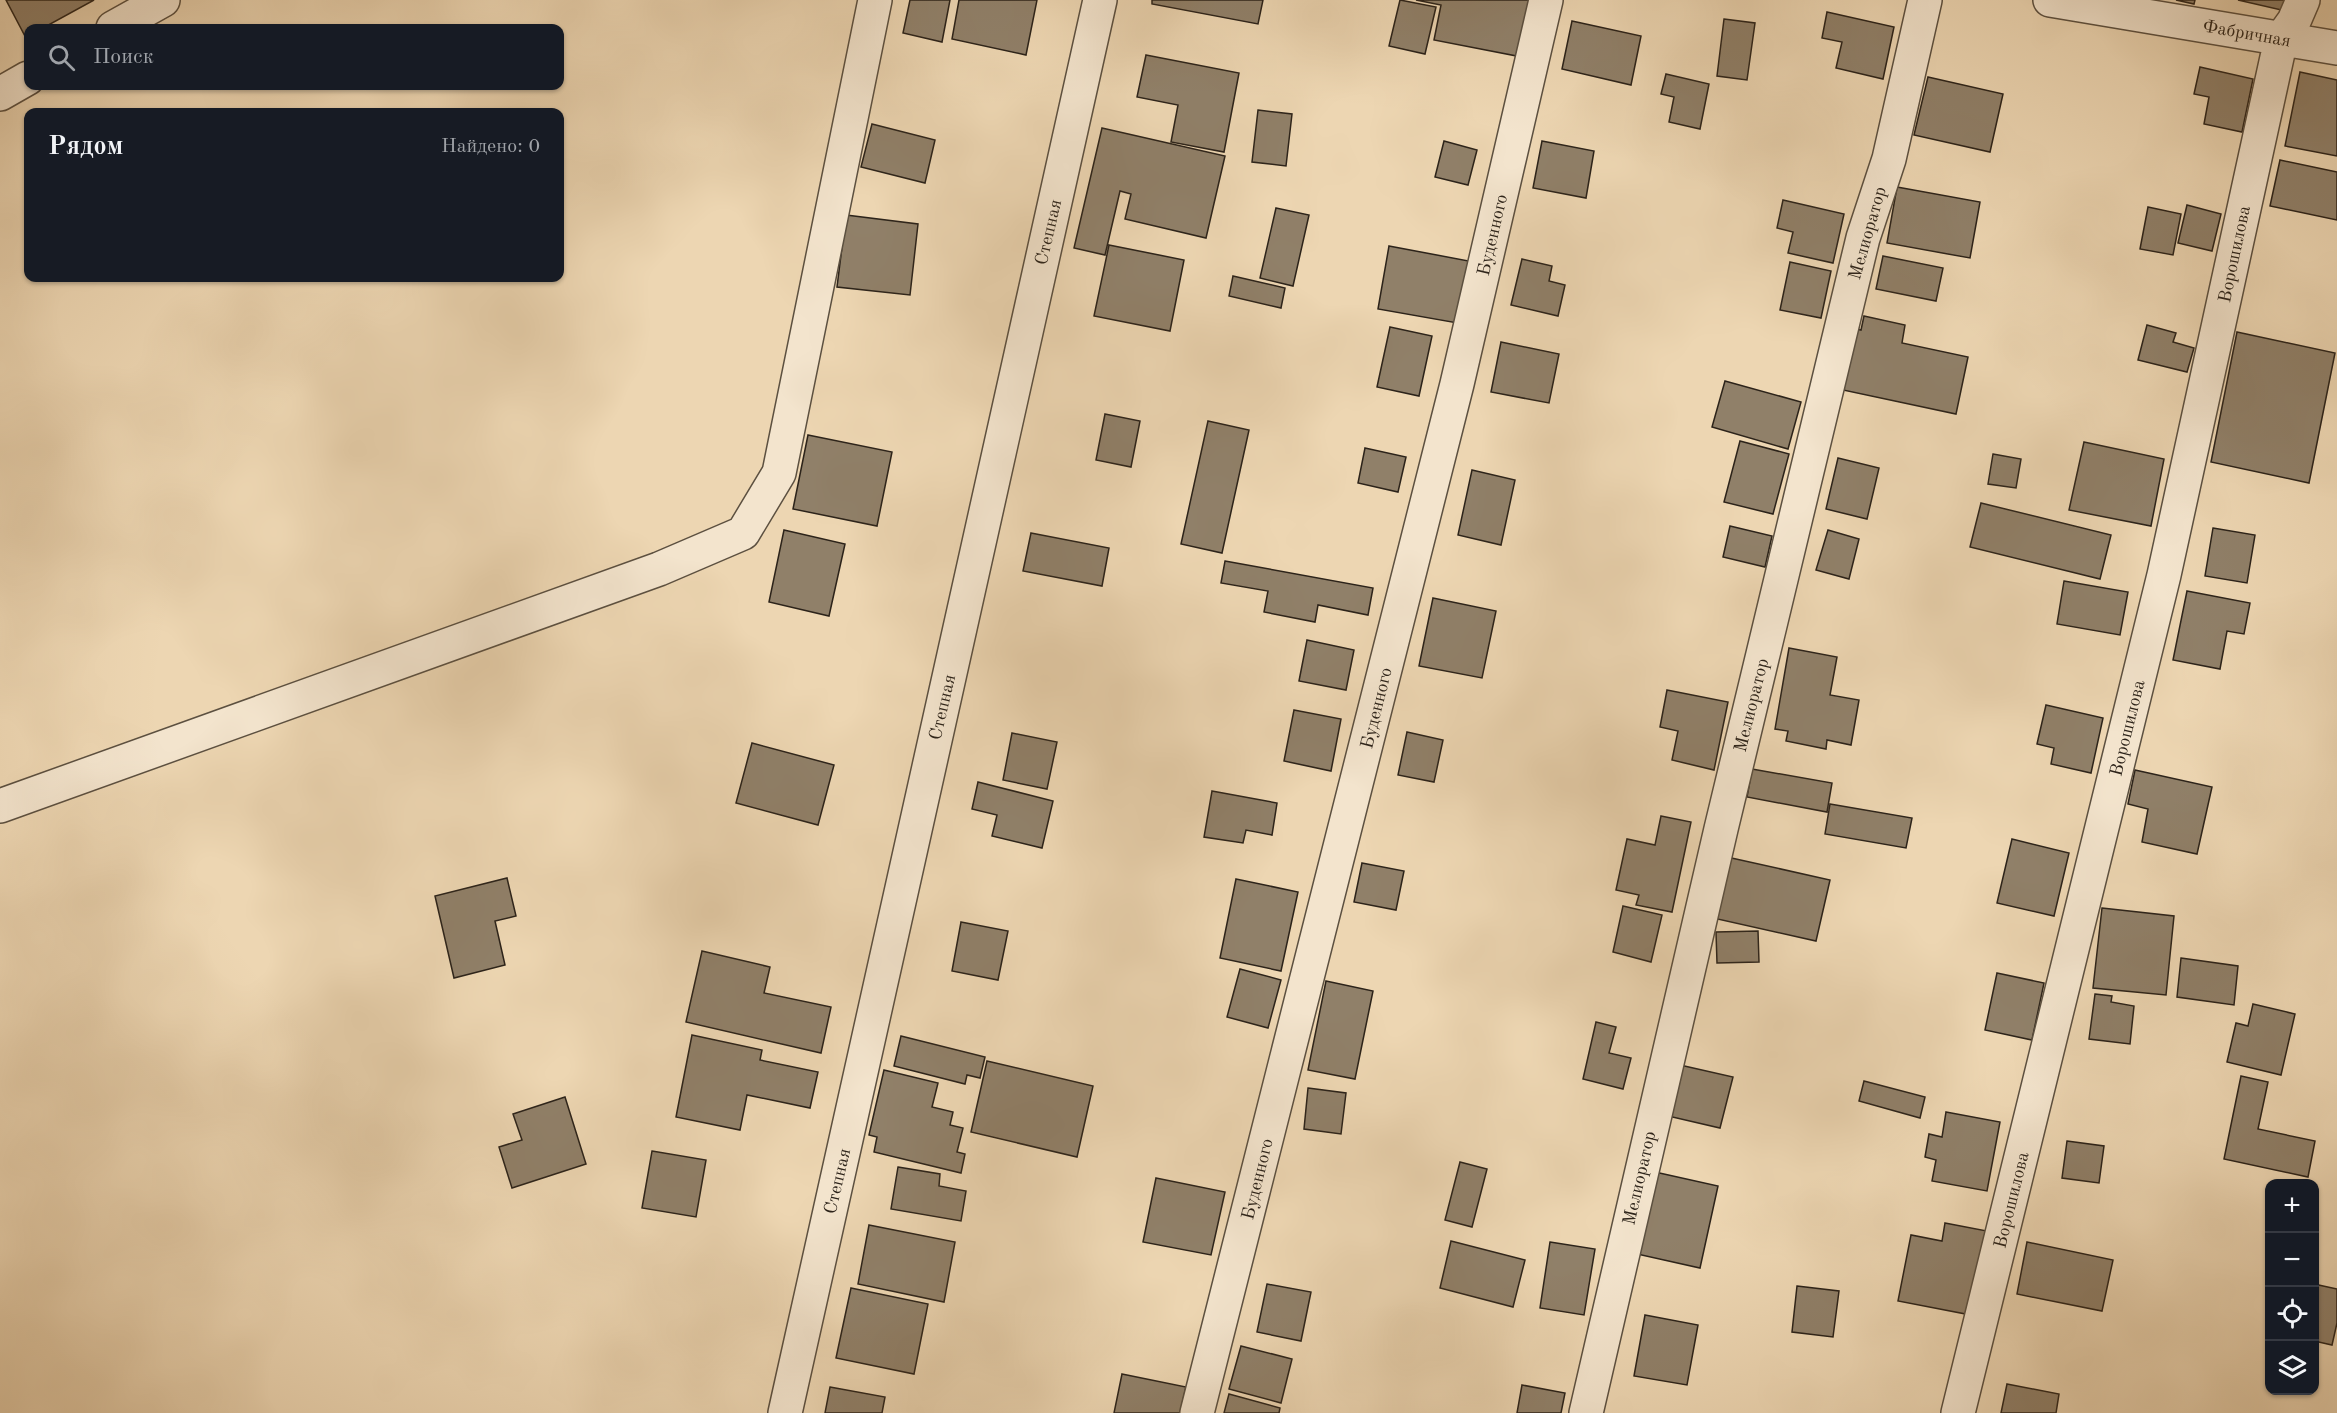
<!DOCTYPE html>
<html lang="ru">
<meta charset="utf-8">
<style>
:root{--surface:#171b24;--page:#20242c;--text:#f1f3f6;--muted:#9ea1a6;--line:#363941}
body{margin:0;font-family:"Old Standard TT",serif;background:var(--page);color:var(--text)}
.controls{position:absolute;right:18px;bottom:18px;display:grid;overflow:hidden;border-radius:12px;box-shadow:0 2px 4px #0004}
.controls button{width:54px;height:54px;display:grid;place-items:center;padding:0;border:0;border-bottom:2px solid var(--line);background:var(--surface);color:var(--text);font:30px sans-serif}
.list{margin:0;padding:0;list-style:none}
h2{display:flex;justify-content:space-between;align-items:center;height:78px;margin:0;padding:0 24px;font-size:26px}
h2 small{font-size:20px;font-weight:400;color:var(--muted)}
.icon{flex:none;width:33px;height:33px;fill:none;stroke:currentColor;stroke-width:2;stroke-linecap:round;stroke-linejoin:round}
.map{position:relative;flex:none;width:2337px;height:1413px;overflow:hidden}
.search{position:absolute;background:var(--surface);box-shadow:0 2px 4px #0004;left:24px;top:24px;width:540px;height:66px;display:flex;align-items:center;gap:15px;box-sizing:border-box;padding:0 21px;border-radius:12px;color:var(--muted);font-size:22px}
.panel{position:absolute;background:var(--surface);box-shadow:0 2px 4px #0004;left:24px;top:108px;width:540px;height:174px;border-radius:12px}
.map>svg:first-child{display:block}
.building{fill:#908069;stroke:#2c231a;stroke-width:1.5}
.lines{fill:none;stroke-linecap:round;stroke-linejoin:round}
.minor-casing{stroke:#5c5040;stroke-width:36}
.minor{stroke:#f3e4cd;stroke-width:33}
.labels{text-anchor:middle;stroke-width:6;stroke-linejoin:round;paint-order:stroke}
.street-label{font-size:18px;fill:#2c231a;stroke:#f3e4cd}
</style>
<div class="map">
<svg width="2337" height="1413" viewBox="0 0 2337 1413">
<rect width="100%" height="100%" fill="#edd6b2"/>
<filter id="stains"><feTurbulence type="fractalNoise" baseFrequency=".00333" numOctaves="4"/><feColorMatrix values="0 0 0 0 .2 0 0 0 0 .09 0 0 0 0 .02 0 0 0 .5 -.17"/></filter>
<radialGradient id="worn" r=".72"><stop offset=".6" stop-color="#630" stop-opacity="0"/><stop offset="1" stop-color="#630" stop-opacity=".3"/></radialGradient>
<!-- building -->
<path class="building" d="M6 0H94L43 28H28L26 38Z
M910 0H950L942 42 903 33Z
M959 0H1037L1026 55 952 39Z
M1152 0H1263L1258 24 1152 4Z
M1400 0 1436 7 1425 54 1389 46Z
M1416 0H1533L1522 57 1434 40 1441 5Z
M2176 0H2195L2194 4Z
M2238 0H2293L2290 12Z
M1827 12 1894 27 1883 79 1836 68 1842 42 1822 38Z
M1724 19 1755 23 1747 80 1717 76Z
M1572 21 1641 36 1631 85 1562 69Z
M1146 55 1239 73 1224 152 1171 142 1178 105 1137 97Z
M2200 67 2253 79 2242 132 2204 124 2209 97 2194 94Z
M2300 72 2337 80V156L2285 146Z
M1666 74 1709 84 1700 129 1669 122 1674 97 1661 94Z
M1928 77 2003 94 1990 152 1914 135Z
M1258 110 1292 114 1286 166 1252 162Z
M872 124 935 140 925 183 861 167Z
M1102 128 1225 156 1206 238 1125 219 1131 194 1120 191 1105 255 1074 248Z
M1444 141 1477 150 1468 185 1435 177Z
M1542 141 1594 151 1586 198 1533 188Z
M2280 160 2337 172V220L2270 206Z
M1897 187 1980 202 1970 258 1887 243Z
M1783 200 1844 214 1833 263 1788 253 1793 232 1777 228Z
M2187 205 2221 214 2212 251 2178 243Z
M2148 207 2181 214 2173 255 2140 249Z
M1276 208 1309 215 1293 286 1260 278Z
M846 215 918 224 910 295 837 287Z
M1109 245 1184 260 1170 331 1094 316Z
M1389 246 1474 262 1463 324 1378 309Z
M1883 256 1943 268 1936 301 1876 289Z
M1522 259 1552 266 1549 281 1565 285 1558 316 1511 305Z
M1790 262 1831 271 1821 318 1780 310Z
M1233 276 1285 288 1281 308 1229 296Z
M1864 316 1905 325 1902 343 1968 357 1956 414 1843 390 1856 329 1861 330Z
M2147 325 2176 333 2173 342 2194 348 2187 372 2138 360Z
M1390 327 1432 336 1419 396 1377 387Z
M2237 332 2335 353 2309 483 2211 462Z
M1501 342 1559 354 1549 403 1491 392Z
M1725 381 1801 402 1788 449 1712 427Z
M1105 414 1140 421 1131 467 1096 460Z
M1208 421 1249 430 1222 553 1181 544Z
M808 435 892 452 877 526 793 509Z
M1740 441 1789 454 1773 514 1724 502Z
M2084 442 2164 459 2151 526 2069 510Z
M1365 448 1406 457 1398 492 1358 483Z
M1993 454 2021 459 2016 488 1988 484Z
M1838 458 1879 468 1867 519 1826 509Z
M1472 470 1515 480 1501 545 1458 535Z
M1981 503 2111 535 2100 579 1970 547Z
M1730 526 1772 536 1765 567 1723 557Z
M2213 528 2255 535 2247 583 2205 576Z
M784 530 845 544 829 616 769 602Z
M1828 530 1859 539 1849 579 1816 570Z
M1031 533 1109 548 1102 586 1023 571Z
M1225 561 1373 588 1368 615 1318 605 1315 622 1264 612 1268 591 1221 583Z
M2064 581 2128 592 2120 635 2057 624Z
M2187 591 2250 603 2244 634 2227 631 2220 669 2173 660Z
M1433 598 1496 611 1482 678 1419 666Z
M1307 640 1354 650 1346 690 1299 681Z
M1789 648 1837 657 1830 695 1859 700 1851 745 1827 740 1826 749 1786 741 1788 731 1775 729Z
M1667 690 1728 702 1714 770 1672 760 1678 731 1660 727Z
M2046 705 2103 718 2091 773 2051 764 2054 748 2037 744Z
M1294 710 1341 719 1331 771 1284 761Z
M1407 732 1443 740 1434 782 1398 775Z
M1012 733 1057 742 1047 789 1003 780Z
M752 743 834 765 818 825 736 803Z
M1752 769 1832 783 1827 812 1747 797Z
M2135 770 2212 787 2197 854 2142 842 2148 809 2128 804Z
M978 782 1053 801 1042 848 992 836 997 815 972 809Z
M1212 791 1277 803 1272 835 1246 830 1243 843 1204 837Z
M1830 804 1912 818 1906 848 1825 834Z
M1661 816 1691 822 1672 912 1636 905 1639 895 1616 890 1627 839 1655 845Z
M2012 839 2069 853 2054 916 1997 903Z
M1727 857 1830 880 1816 941 1713 918Z
M1362 863 1404 871 1396 910 1354 902Z
M507 878 516 916 495 921 505 965 454 978 435 896Z
M1236 879 1298 892 1281 971 1220 958Z
M1623 906 1662 915 1651 962 1613 952Z
M2102 908 2174 916 2166 995 2093 988Z
M961 922 1008 931 998 980 952 971Z
M1758 931 1759 962 1717 963 1716 932Z
M702 951 770 967 764 993 831 1007 821 1053 686 1022Z
M2181 958 2238 966 2234 1005 2177 997Z
M1240 969 1281 980 1268 1028 1227 1017Z
M1997 973 2044 983 2032 1040 1985 1030Z
M1326 981 1373 991 1355 1079 1308 1070Z
M2095 994 2112 996 2111 1002 2134 1006 2130 1044 2089 1039Z
M2253 1004 2295 1014 2281 1075 2227 1062 2236 1023 2248 1026Z
M1596 1022 1616 1027 1609 1053 1631 1058 1623 1089 1583 1079Z
M692 1035 762 1050 760 1060 818 1072 810 1108 747 1095 740 1130 676 1117Z
M901 1036 985 1057 980 1078 967 1075 965 1084 894 1066Z
M987 1061 1093 1086 1077 1157 971 1132Z
M1680 1065 1733 1077 1720 1128 1668 1116Z
M884 1070 938 1083 932 1107 953 1112 950 1125 963 1128 957 1152 965 1154 961 1173 874 1152 877 1137 869 1135Z
M2241 1076 2268 1082 2258 1129 2315 1141 2308 1177 2224 1159Z
M1864 1081 1925 1097 1920 1118 1859 1101Z
M1308 1088 1346 1093 1341 1134 1304 1129Z
M565 1097 586 1164 512 1188 499 1147 522 1140 513 1114Z
M1946 1112 2000 1122 1987 1191 1932 1181 1936 1160 1925 1157 1929 1134 1942 1137Z
M2067 1141 2104 1146 2099 1183 2062 1178Z
M652 1151 706 1160 696 1217 642 1208Z
M1460 1162 1487 1169 1472 1227 1445 1220Z
M898 1167 940 1174 939 1186 966 1191 961 1221 891 1209Z
M1655 1172 1718 1186 1700 1268 1637 1254Z
M1156 1178 1225 1192 1211 1255 1143 1242Z
M1945 1223 1987 1231 1971 1315 1898 1301 1911 1235 1942 1241Z
M869 1225 955 1242 944 1302 858 1284Z
M1451 1241 1525 1260 1513 1307 1440 1288Z
M1550 1242 1595 1249 1584 1315 1540 1308Z
M2027 1242 2113 1260 2102 1311 2017 1294Z
M1267 1284 1311 1292 1301 1341 1257 1332Z
M2314 1284 2337 1289V1323L2332 1345 2314 1341Z
M1797 1286 1839 1291 1833 1337 1792 1332Z
M851 1288 928 1304 914 1374 836 1358Z
M1645 1315 1698 1325 1687 1385 1634 1376Z
M1241 1346 1292 1359 1281 1403 1229 1389Z
M1122 1374 1186 1387 1180 1413H1114Z
M2007 1384 2059 1394 2056 1413H2001Z
M1522 1385 1565 1393 1561 1413H1517Z
M830 1387 885 1397 882 1413H825Z
M1229 1394 1280 1408 1279 1413H1224Z"/>
<g class="lines">
<!-- minor casing -->
<g class="minor-casing">
<path id="minor" d="M2050 0 2337 48
M113 28 163 0
M0 94 28 78
M0 806 659 569 743 533 779 473 875 0
M785 1413 1100 0
M1197 1413 1457 384 1546 0
M1586 1413 1721 829 1863 238 1889 159 1925 0
M1958 1413 2164 575 2281 39 2294 21 2303 0"/>
</g>
<!-- minor -->
<use href="#minor" class="minor"/>
</g>
<g class="labels">
<!-- street labels -->
<g class="street-label">
<text transform="translate(2247 33) rotate(10)" y="6">Фабричная</text>
<text transform="translate(1048 232) rotate(-77)" y="6">Степная</text>
<text transform="translate(1867 233) rotate(-74)" y="6">Мелиоратор</text>
<text transform="translate(1492 235) rotate(-77)" y="6">Буденного</text>
<text transform="translate(2234 254) rotate(-78)" y="6">Ворошилова</text>
<text transform="translate(1751 705) rotate(-76)" y="6">Мелиоратор</text>
<text transform="translate(942 707) rotate(-77)" y="6">Степная</text>
<text transform="translate(1376 708) rotate(-76)" y="6">Буденного</text>
<text transform="translate(2127 728) rotate(-76)" y="6">Ворошилова</text>
<text transform="translate(1639 1178) rotate(-77)" y="6">Мелиоратор</text>
<text transform="translate(1257 1179) rotate(-76)" y="6">Буденного</text>
<text transform="translate(837 1181) rotate(-77)" y="6">Степная</text>
<text transform="translate(2011 1200) rotate(-76)" y="6">Ворошилова</text>
</g>
</g>
<rect width="100%" height="100%" filter="url(#stains)"/>
<rect width="100%" height="100%" fill="url(#worn)"/>
</svg>
<div class="controls">
<button>+</button>
<button>−</button>
<button><svg class="icon" aria-label="locate" viewBox="0 0 24 24"><circle cx="12" cy="12" r="6"/><path d="M12 2v4M12 18v4M2 12h4M18 12h4"/></svg></button>
<button><svg class="icon" aria-label="layers" viewBox="0 0 24 24"><path d="M12 4l9 5-9 5-9-5zM3 14l9 5 9-5"/></svg></button>
</div>
<div class="search"><svg class="icon" aria-label="search" viewBox="0 0 24 24"><circle cx="10" cy="10" r="6"/><path d="M15 15l6 6"/></svg>Поиск</div>
<section class="panel">
<h2>Рядом<small>Найдено: 0</small></h2>
<ul class="list">
</ul>
</section>
</div>
